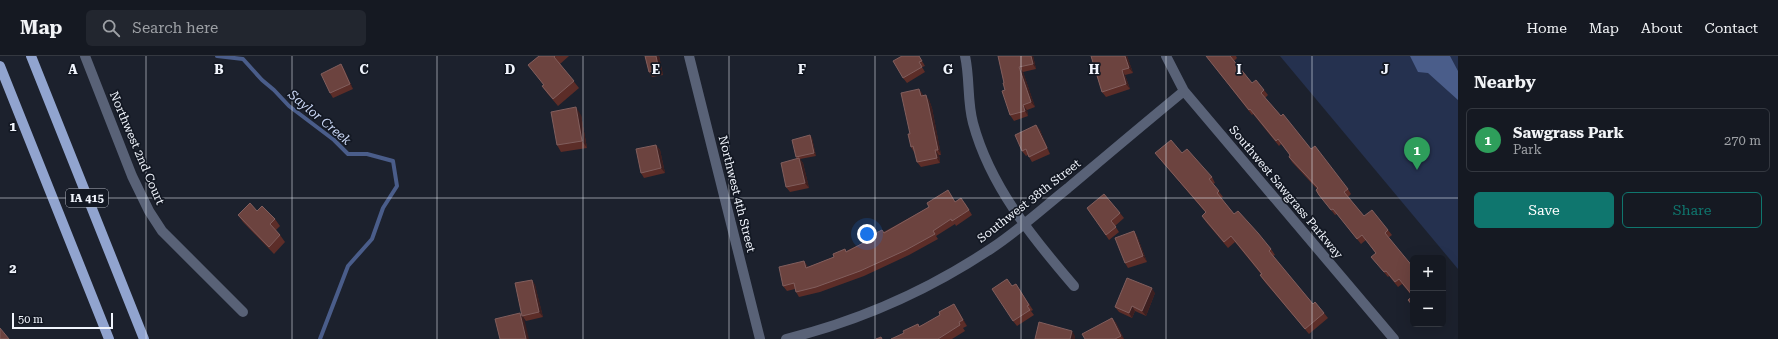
<!DOCTYPE html>
<meta charset="utf-8">
<style>
:root{--surface:#151922;--page:#22262f;--text:#f1f3f6;--muted:#9da0a5;--line:#343840;--accent:#0f766e}
body{margin:0;font-family:"Roboto Serif",serif;background:var(--page);color:var(--text)}
.controls{position:absolute;right:12px;bottom:12px;display:grid;overflow:hidden;border-radius:6px;box-shadow:0 4px 16px #0002}
.controls button{width:36px;height:36px;display:grid;place-items:center;padding:0;border:0;border-bottom:1px solid var(--line);background:var(--surface);color:var(--text);font:20px sans-serif}
.scale{position:absolute;left:12px;bottom:10px;width:101px;box-sizing:border-box;padding-left:4px;border:2px solid #f1f5fd;border-top:0;font-size:11px;line-height:14px;white-space:nowrap;color:#f1f5fd;-webkit-text-stroke:3px #131823;paint-order:stroke}
.you{position:absolute;left:867px;top:178px;width:14px;height:14px;margin:-10px;border:3px solid #fff;border-radius:50%;background:#1a73e8;box-shadow:0 0 0 6px #1a73e833}
.badge{display:grid;place-items:center;width:26px;height:26px;border-radius:50%;background:var(--accent);color:#fff;font-size:13px;font-weight:700}
.pin{position:absolute;translate:-50% -33px;filter:drop-shadow(0 1px 2px #0008)}
.pin::after{content:'';position:absolute;top:21px;width:14px;height:12px;background:inherit;clip-path:polygon(0 0,100% 0,50% 100%)}
.list{margin:0;padding:0;list-style:none}
h2{display:flex;justify-content:space-between;align-items:center;height:52px;margin:0;padding:0 16px;font-size:17px}
h2 small{font-size:13px;font-weight:400;color:var(--muted)}
.list li{display:grid;grid-template-columns:26px 1fr auto;gap:12px;align-items:center;box-sizing:border-box;height:64px;margin:0 8px 8px;padding:0 8px;border:1px solid var(--line);border-radius:6px}
.list b{display:block;font-size:15px;white-space:nowrap}
.list p{margin:0;font-size:13px;white-space:nowrap;color:var(--muted)}
.list em{font-size:13px;font-style:normal;color:var(--muted)}
.actions{display:flex;gap:8px;padding:12px 16px}
.actions a{flex:1;padding:9px 0;border:1px solid var(--accent);border-radius:6px;text-align:center;font-size:14px;color:var(--accent)}
.actions .main{background:var(--accent);color:#fff}
.icon{flex:none;width:22px;height:22px;fill:none;stroke:currentColor;stroke-width:2;stroke-linecap:round;stroke-linejoin:round}
.map{position:relative;flex:none;width:1458px;height:283px;overflow:hidden}
header{display:flex;align-items:center;gap:24px;box-sizing:border-box;height:56px;padding:0 20px;background:var(--surface);border-bottom:1px solid var(--line)}
header strong{font-size:19px}
nav{display:flex;gap:22px;margin-inline-start:auto;font-size:14px}
.search{width:280px;height:36px;background:var(--page);display:flex;align-items:center;gap:10px;box-sizing:border-box;padding:0 14px;border-radius:6px;color:var(--muted);font-size:15px}
main{display:flex}
aside{flex:1;background:var(--surface)}
.map>svg:first-child{display:block}
.green{fill:#25314f}
.water{fill:#4a5d8a}
.lines{fill:none;stroke-linecap:round;stroke-linejoin:round}
.stream{stroke:#4a5d8a;stroke-width:4}
.minor{stroke:#596277;stroke-width:10}
.tertiary{stroke:#596277;stroke-width:10}
.primary{stroke:#91a4cf;stroke-width:10}
.wall{fill:#5c2d28}
.shaded-wall{fill:#3c1f20}
.building{fill:#6c433f;stroke:#815e5d}
.grid{fill:none;stroke:#f1f5fd;stroke-width:1;stroke-opacity:0.55}
.labels{text-anchor:middle;stroke-width:3.5;stroke-linejoin:round;paint-order:stroke}
.shield{fill:#131823;stroke:#aeb3bc;stroke-width:1}
.shield-label{font-size:11px;font-weight:bold;fill:#f1f5fd}
.street-label{font-size:12px;fill:#f1f5fd;stroke:#131823}
.water-label{font-size:13px;font-style:italic;fill:#cad7f5;stroke:#131823}
.grid-label{font-size:13px;text-anchor:middle;font-weight:bold;fill:#f1f5fd;stroke:#131823;stroke-width:3.5;stroke-linejoin:round;paint-order:stroke}
</style>
<header>
<strong>Map</strong>
<div class="search"><svg class="icon" aria-label="search" viewBox="0 0 24 24"><circle cx="10" cy="10" r="6"/><path d="M15 15l6 6"/></svg>Search here</div>
<nav><a>Home</a><a>Map</a><a>About</a><a>Contact</a></nav>
</header>
<main>
<div class="map">
<svg width="1458" height="283" viewBox="0 0 1458 283">
<rect width="100%" height="100%" fill="#1c212d"/>
<!-- green -->
<path class="green" d="M1280 0H1458V213Z"/>
<!-- water -->
<path class="water" d="M1410 0H1450L1458 15V44L1428 17 1418 16Z"/>
<g class="lines">
<!-- stream -->
<path class="stream" d="M217 0 243 3 262 24 274 34 289 50 334 84 348 98H367L393 105 397 130 383 152 372 183 348 210 320 283"/>
<!-- minor -->
<path class="minor" d="M85 0 132 120 149 155 162 175 243 256
M965 0C970 22 967 45 973 67 990 130 1032 181 1074 230
M1166 0 1184 35 1394 283
M786 283C859 265 929 234 992 192 1019 174 1043 152 1068 132 1106 100 1145 67 1184 35"/>
<!-- tertiary -->
<path class="tertiary" d="M689 0 760 283"/>
<!-- primary -->
<path class="primary" d="M31 0 144 283
M0 10 109 283"/>
</g>
<!-- wall -->
<path class="wall" d="M539 0H569L560 8 579 32 558 50 547 37 542 30 544 29 528 9Z
M645 0H659L663 19 652 21 649 16Z
M902 0H919L925 10 922 11 925 16 907 27 903 22Z
M998 0H1033L1036 13 1023 16 1035 51 1027 54 1028 60 1014 65 1010 59 1005 34 1004 27Z
M1091 0H1127L1133 17 1125 19 1130 33 1106 41 1102 36Z
M1206 0H1236L1237 2 1234 5 1252 27 1264 34 1268 39 1265 42 1281 60 1311 93 1348 133 1351 138 1348 141 1364 160 1388 174 1392 179 1388 182 1413 211V250L1408 244 1412 240 1402 228 1398 231 1389 220 1388 221 1371 201 1376 198 1366 184 1361 188 1337 158 1335 159 1319 139 1317 133 1292 106 1289 101 1290 99 1281 88 1279 90 1253 58 1252 59Z
M341 8 344 13 353 33 333 42 330 37Z
M919 33 923 39 929 44 932 52 941 99H939L940 107 921 111 917 106 915 96H914L911 91 910 78Z
M581 59 587 92 561 96 557 89Z
M1036 69 1040 74 1050 98 1032 106 1028 99 1026 100 1022 95Z
M810 79 812 82 816 100 800 103 803 107 809 132 790 136 786 131 798 103 796 101Z
M656 89 660 94 665 117 644 122 641 117Z
M1155 97H1182L1212 121 1215 127 1213 128 1223 141 1221 142 1234 158 1271 193 1275 199 1273 200 1313 248 1324 257 1328 262 1309 278 1264 225 1260 219 1261 218 1235 186 1228 192 1206 166 1202 160 1206 157 1159 102Z
M948 134 955 146 965 147 972 159 956 170 955 168 936 180 938 183 909 199 864 220 820 236 799 241 796 236 795 233 787 235 783 230 804 205 808 211 834 201 871 183 929 151Z
M1087 152 1120 157 1124 162 1115 170 1119 176 1109 184Z
M257 155 275 163 280 170 276 174 280 179 285 186 274 198 243 166 238 159Z
M1134 175 1137 180 1147 206 1128 212 1125 207Z
M532 224 535 229 543 261 526 265 522 260Z
M1016 228 1033 254 1031 255 1034 259 1017 270 1013 265 1012 230Z
M1155 237 1146 260 1135 255 1132 262 1119 256 1115 251Z
M958 254 967 270 963 272 965 275 952 283H891L904 277 918 268 919 270Z
M1112 262 1116 267 1124 283H1085Z"/>
<!-- shaded-wall -->
<path class="shaded-wall" d="M656 0H659L663 19 659 14Z
M1031 0H1033L1036 13 1033 8Z
M1125 0H1127L1133 17 1129 12Z
M341 8 344 13 353 33 350 28Z
M1019 11 1023 16 1035 51 1031 46Z
M1122 14 1125 19 1130 33 1126 28Z
M919 33 923 39 924 45 921 40Z
M926 39 929 44 932 52 941 99 938 94Z
M1023 49 1027 54 1028 60 1025 55Z
M576 51 581 59 587 92 582 85Z
M1036 69 1040 74 1050 98 1047 92Z
M810 79 812 82 816 100 814 97Z
M656 89 660 94 665 117 661 112Z
M935 94 939 99 940 107 937 102Z
M799 102 803 107 809 132 805 127Z
M1134 175 1137 180 1147 206 1143 200Z
M804 205 807 210 809 217 806 212Z
M532 224 535 229 543 261 539 256Z
M1152 232 1155 237 1146 260 1142 255Z
M954 248 958 254 967 270 963 264Z
M1132 250 1135 255 1132 262 1129 257Z
M520 257 524 262 529 283H526Z
M1112 262 1116 267 1124 283 1121 280Z
M1072 275 1075 280V283H1070Z"/>
<!-- building -->
<path class="building" d="M539 0H555L554 1 574 25 553 43 542 30 544 29 528 9Z
M645 0H656L659 14 649 16Z
M902 0H919L922 5 919 6 922 11 903 22 893 5Z
M998 0H1031L1033 8 1019 11 1031 46 1023 49 1025 55 1010 59 1002 35 1005 34 1003 27H1004Z
M1091 0H1125L1129 12 1122 14 1126 28 1102 36Z
M1206 0H1231H1230L1252 27 1256 24 1264 34 1261 37 1281 60 1283 58 1311 93 1315 90 1348 133 1344 136 1364 160 1372 154 1388 174 1385 177 1413 211V250L1408 244 1413 240 1399 223 1395 226 1386 215 1384 216 1371 201 1376 197 1362 179 1357 183 1333 153 1331 154 1319 139 1316 134 1318 132 1289 101 1290 99 1278 83 1276 85 1250 53 1249 54Z
M341 8 350 28 330 37 321 18Z
M919 33 921 40 926 39 928 47 938 94H935L937 102 917 106 913 90 911 91 908 78H910L901 37Z
M576 51 582 85 557 89 551 56Z
M1036 69 1047 92 1029 101 1026 93 1022 95 1015 79Z
M810 79 814 97 796 101 792 84Z
M1171 84 1182 97 1187 93 1203 111 1212 121 1209 123 1219 135 1217 137 1234 158 1238 155 1258 177 1271 193 1269 195 1313 248 1315 246 1324 257 1305 273 1260 219 1262 218 1231 180 1224 186 1202 160 1206 156 1155 97Z
M656 89 661 112 641 117 636 93Z
M799 102 805 127 786 131 781 107Z
M948 134 955 146 961 142 969 154 952 165 951 163 933 175 935 178 906 194 860 215 816 231 796 236 794 227 783 230 779 211 804 205 806 212 834 201 833 198 845 193 846 196 871 183 870 180 882 174 884 177 929 151 927 147Z
M1104 138 1120 157 1111 165 1116 171 1106 179 1087 152Z
M250 147 257 155 262 150 275 163 270 168 280 179 269 191 238 159Z
M1134 175 1143 200 1125 207 1115 182Z
M1127 222 1152 232 1142 255 1132 250 1129 257 1115 251Z
M1007 223 1012 230 1016 228 1029 249 1027 250 1030 254 1013 265 992 233Z
M532 224 539 256 522 260 515 227Z
M954 248 963 264 959 266 960 269 938 283H891L904 277 903 275 918 268 919 271 940 259 939 256Z
M520 257 526 283H500L495 263Z
M1112 262 1121 280 1115 283H1085L1082 278Z
M1039 266 1072 275 1070 283H1035Z
M0 272 9 283H0Z
M881 281 882 283H876Z"/>
<!-- grid -->
<path class="grid" d="M146 0V283M292 0V283M437 0V283M583 0V283M729 0V283M875 0V283M1021 0V283M1166 0V283M1312 0V283M0 142H1458"/>
<g class="labels">
<!-- shield labels -->
<rect class="shield" x="66" y="133" width="42" height="18" rx="3"/>
<g class="shield-label">
<text x="87" y="146">IA 415</text>
</g>
<!-- street labels -->
<g class="street-label">
<text transform="translate(137 92) rotate(67)" y="4">Northwest 2nd Court</text>
<text transform="translate(1286 136) rotate(50)" y="4">Southwest Sawgrass Parkway</text>
<text transform="translate(737 138) rotate(76)" y="4">Northwest 4th Street</text>
<text transform="translate(1029 145) rotate(-38)" y="4">Southwest 38th Street</text>
</g>
<!-- water labels -->
<g class="water-label">
<text transform="translate(320 61) rotate(40)" y="5">Saylor Creek</text>
</g>
</g>
<g class="grid-label">
<text x="73" y="18">A</text>
<text x="219" y="18">B</text>
<text x="364" y="18">C</text>
<text x="510" y="18">D</text>
<text x="656" y="18">E</text>
<text x="802" y="18">F</text>
<text x="948" y="18">G</text>
<text x="1094" y="18">H</text>
<text x="1239" y="18">I</text>
<text x="1385" y="18">J</text>
<text x="13" y="75">1</text>
<text x="13" y="217">2</text>
</g>
</svg>
<div class="controls">
<button>+</button>
<button>−</button>
</div>
<div class="scale">50 m</div>
<div class="you"></div>
<div class="pin badge" style="left:1417px;top:114px;background:#2e9e5b">1</div>
</div>
<aside>
<h2>Nearby<small></small></h2>
<ul class="list">
<li><span class="badge" style="background:#2e9e5b">1</span><div><b>Sawgrass Park</b><p>Park</p></div><em>270 m</em></li>
</ul>
<div class="actions"><a class="main">Save</a><a>Share</a></div>
</aside>
</main>
